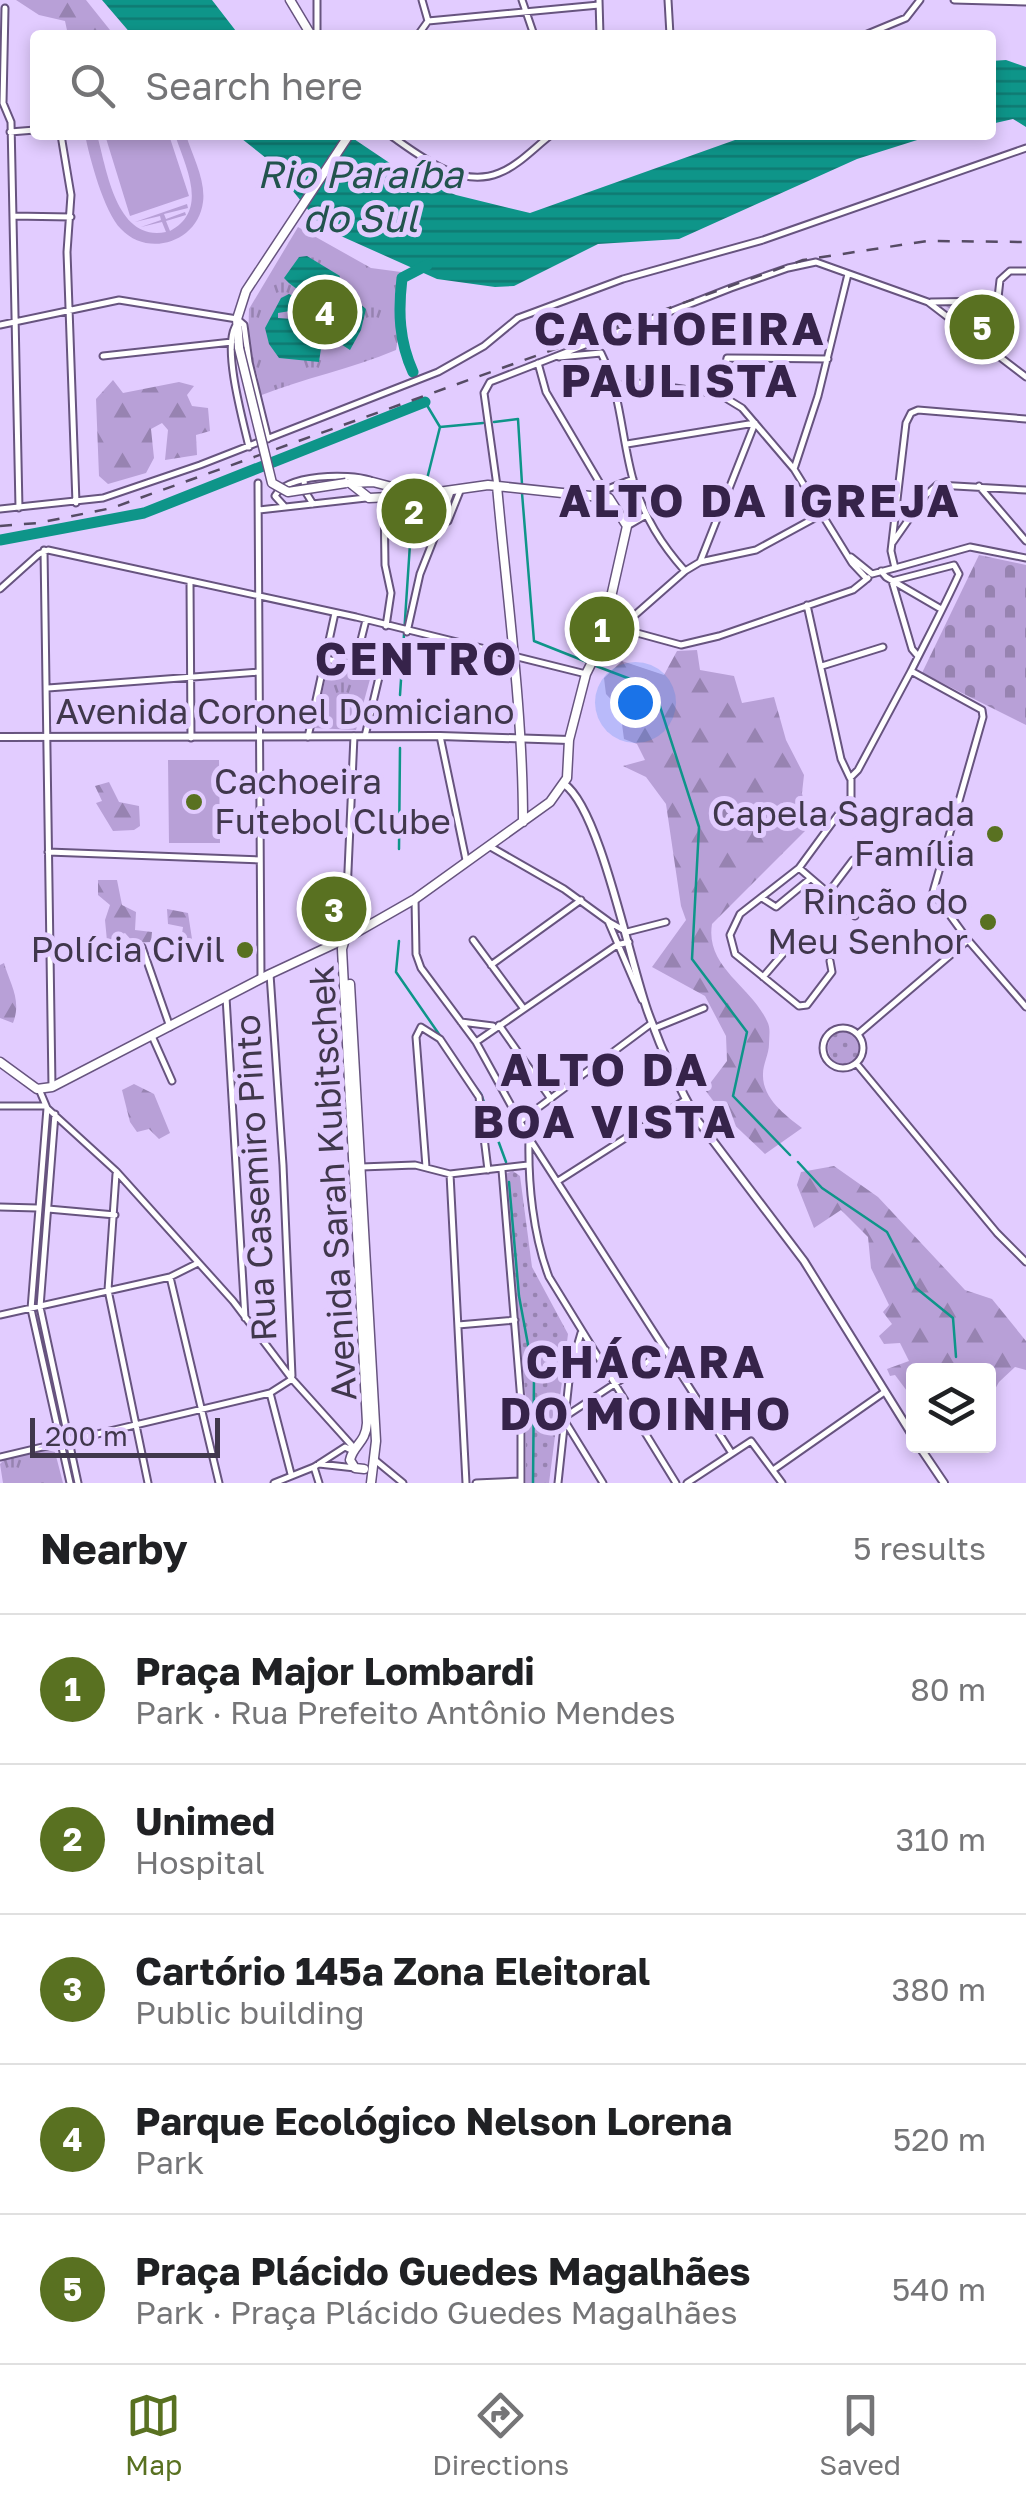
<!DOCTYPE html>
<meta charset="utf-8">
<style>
:root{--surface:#fff;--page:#f6f6f6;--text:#202124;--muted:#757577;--line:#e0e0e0;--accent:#597121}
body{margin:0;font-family:"Golos Text",sans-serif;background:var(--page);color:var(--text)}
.controls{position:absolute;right:30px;bottom:30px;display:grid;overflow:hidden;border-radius:10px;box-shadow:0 5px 15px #0003}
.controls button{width:90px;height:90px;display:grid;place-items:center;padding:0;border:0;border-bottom:2px solid var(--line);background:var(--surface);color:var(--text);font:50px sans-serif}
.scale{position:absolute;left:30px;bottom:25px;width:190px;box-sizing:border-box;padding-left:10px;border:5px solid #40374c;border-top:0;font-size:28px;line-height:35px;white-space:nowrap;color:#40374c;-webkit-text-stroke:8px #e2ccff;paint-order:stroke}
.you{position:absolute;left:635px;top:702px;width:35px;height:35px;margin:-25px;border:8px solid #fff;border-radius:50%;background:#1a73e8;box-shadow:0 0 0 15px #1a73e833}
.badge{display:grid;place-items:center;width:65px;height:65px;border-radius:50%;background:var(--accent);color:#fff;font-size:32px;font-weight:700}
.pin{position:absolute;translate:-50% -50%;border:5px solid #fff;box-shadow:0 2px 10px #0006}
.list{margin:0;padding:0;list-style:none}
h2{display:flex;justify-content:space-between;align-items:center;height:130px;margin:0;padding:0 40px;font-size:42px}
h2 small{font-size:32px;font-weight:400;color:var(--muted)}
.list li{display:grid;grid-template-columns:65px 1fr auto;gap:30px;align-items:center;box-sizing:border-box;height:150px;padding:0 40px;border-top:2px solid var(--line)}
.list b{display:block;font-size:38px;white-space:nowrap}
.list p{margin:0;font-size:32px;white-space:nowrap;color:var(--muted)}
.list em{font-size:32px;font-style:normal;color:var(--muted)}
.icon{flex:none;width:55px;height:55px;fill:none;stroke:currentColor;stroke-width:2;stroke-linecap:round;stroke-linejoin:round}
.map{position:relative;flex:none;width:1026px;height:1483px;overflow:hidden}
.search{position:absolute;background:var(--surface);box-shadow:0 5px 15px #0003;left:30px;right:30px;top:30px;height:110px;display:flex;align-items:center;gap:25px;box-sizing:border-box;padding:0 35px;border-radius:10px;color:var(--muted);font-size:38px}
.sheet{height:880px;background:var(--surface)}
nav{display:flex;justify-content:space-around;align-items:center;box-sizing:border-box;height:140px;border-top:2px solid var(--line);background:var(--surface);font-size:28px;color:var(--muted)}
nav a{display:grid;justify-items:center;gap:5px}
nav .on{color:var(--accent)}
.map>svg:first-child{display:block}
.grass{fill:url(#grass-dots)}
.forest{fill:url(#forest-firs)}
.cemetery{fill:url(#cemetery-stones)}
.park{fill:url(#park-tufts)}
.pitch{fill:#b8a0d7}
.water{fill:url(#water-rules)}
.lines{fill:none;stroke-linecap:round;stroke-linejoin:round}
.stream{stroke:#0e9589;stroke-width:2.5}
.river{stroke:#0e9589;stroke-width:11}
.minor-casing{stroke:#67547f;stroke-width:9}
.tertiary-casing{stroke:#67547f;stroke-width:10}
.secondary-casing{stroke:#67547f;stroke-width:11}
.minor{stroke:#fff;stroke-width:5}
.tertiary{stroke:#fff;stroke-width:6}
.secondary{stroke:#fff;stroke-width:8}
.rail{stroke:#564b64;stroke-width:2.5;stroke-dasharray:12 12;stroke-linecap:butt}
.secondary-bridge-casing{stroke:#67547f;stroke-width:11;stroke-linecap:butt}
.secondary-bridge{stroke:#fff;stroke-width:8}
.poi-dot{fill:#597121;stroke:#e2ccff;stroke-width:4}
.labels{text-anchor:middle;stroke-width:10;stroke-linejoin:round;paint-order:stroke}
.street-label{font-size:35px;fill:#40374c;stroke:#e2ccff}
.poi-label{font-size:35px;fill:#40374c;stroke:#e2ccff;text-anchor:end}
.water-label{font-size:38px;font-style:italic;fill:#22534d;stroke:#e2ccff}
.district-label{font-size:45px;font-weight:bold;letter-spacing:2.5px;fill:#36234a;stroke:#e2ccff}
</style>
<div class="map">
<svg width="1026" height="1483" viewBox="0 0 1026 1483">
<defs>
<pattern id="grass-dots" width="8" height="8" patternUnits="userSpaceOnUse" patternTransform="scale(2.5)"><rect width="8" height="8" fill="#b8a0d7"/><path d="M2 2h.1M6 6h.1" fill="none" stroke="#9783b1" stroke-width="1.8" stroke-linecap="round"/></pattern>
<pattern id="forest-firs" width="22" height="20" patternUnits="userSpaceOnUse" patternTransform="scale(2.5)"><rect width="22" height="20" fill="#b8a0d7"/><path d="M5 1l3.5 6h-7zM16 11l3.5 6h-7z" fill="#9783b1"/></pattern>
<pattern id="cemetery-stones" width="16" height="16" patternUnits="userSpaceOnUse" patternTransform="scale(2.5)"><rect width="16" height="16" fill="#b8a0d7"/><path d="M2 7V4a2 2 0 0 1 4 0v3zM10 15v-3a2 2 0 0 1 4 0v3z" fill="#9783b1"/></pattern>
<pattern id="park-tufts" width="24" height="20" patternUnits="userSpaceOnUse" patternTransform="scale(2.5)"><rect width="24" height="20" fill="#b8a0d7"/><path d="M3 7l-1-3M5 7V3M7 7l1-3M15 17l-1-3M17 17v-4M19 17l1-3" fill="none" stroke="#9783b1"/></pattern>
<pattern id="water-rules" width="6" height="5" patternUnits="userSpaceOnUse" patternTransform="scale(2.5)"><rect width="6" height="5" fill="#0e9589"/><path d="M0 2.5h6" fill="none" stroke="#0f7a72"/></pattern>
</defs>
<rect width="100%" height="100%" fill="#e2ccff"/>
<!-- grass -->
<path class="grass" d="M828 1048a17 17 0 1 1 34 0a17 17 0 1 1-34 0Z
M513 1171 520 1176 532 1267 568 1334 549 1483H526V1402L505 1174Z"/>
<!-- forest -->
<path class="forest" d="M16 0H86L114 35H68L65 21 39 15Z
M113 380 123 393 179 382 194 386 187 395 192 406 208 408 210 431 196 435 197 455 165 460 168 430 162 423 151 429 154 458 146 473 108 484 99 476 96 399Z
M697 650 700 670 734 676 742 703 774 697 786 740 804 775 802 793 808 828 712 924C705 967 751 986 767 1021 771 1028 769 1036 769 1044 769 1054 763 1064 763 1074 762 1098 785 1115 802 1128L765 1154 724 1115 705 1090 727 1061 726 1036 705 996 652 967 686 920 681 906 666 804 646 777 623 766 645 760 637 744 624 739 620 709 606 694 604 678 622 661 664 675 677 651Z
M109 782 119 802 139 806 140 826 134 830 113 831 96 803 102 801 95 786Z
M98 880H117L122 905 136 912 135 930 152 932 151 942 134 943 125 933 107 941 105 920 110 905 98 895Z
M167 909 188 913 194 952 185 959C172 956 169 952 167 939L180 947 183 927 168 924Z
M4 963C10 984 22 1000 13 1023L0 1018V965Z
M134 1084 154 1094 170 1133 159 1139 149 1129 137 1132 130 1122 122 1090Z
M834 1166 878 1197 965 1290 992 1299 1026 1341V1370L1015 1367 999 1382 989 1400 988 1370H914L913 1399 895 1375 890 1376 887 1369 909 1361 900 1343 884 1344 879 1336 892 1324 883 1312 889 1305 871 1268 868 1237 841 1210 814 1228 797 1185 801 1172Z"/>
<!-- cemetery -->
<path class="cemetery" d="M979 555 1026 565V725L922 673Z"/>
<!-- park -->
<path class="park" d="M298 227 371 268 401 272 402 316 396 350C351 369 304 378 259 396L258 378 248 346 249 309Z
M946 306H990L994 310 992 343Z
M329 663 372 672 356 730 314 728Z
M47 1450 55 1452 63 1483H3L0 1464 5 1459Z"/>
<!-- pitch -->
<path class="pitch" d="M85 135H97C107 170 116 242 166 232L162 222 141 227 161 220 160 216 135 222 187 204 188 208 164 214 166 219 185 212 186 215 166 221 170 231C209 210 186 168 175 135H186C192 155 206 180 203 202 198 242 148 258 121 229 104 212 90 159 85 135Z
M105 135H169L189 196 130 216Z
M168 760H219L220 843H169Z"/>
<!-- water -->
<path class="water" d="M102 0H212L239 35H132Z
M1006 60 1026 67V127L1013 119 991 124V61Z
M237 135H348L412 178 456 195 530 213 749 135H933L857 159 679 239 598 244 514 286 495 287 437 279 323 228 266 158Z
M307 256 340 276 334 292 338 298 350 295 366 309 361 330 350 350 333 339 322 342 319 362 279 358 269 344 265 328 281 298 289 294 306 302 302 309 278 313V318L306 320 311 335 330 334 337 318 335 299C317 299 296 292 284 278L299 257Z"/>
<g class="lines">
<!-- stream -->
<path class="stream" d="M494 422 518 419 522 484
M440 427 483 423
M424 491 440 427 425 402
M522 493 534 641 587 662
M596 666 654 688 699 827 692 959 747 1032 733 1096 790 1155
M400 695 410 544 422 499
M399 849 400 748
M399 941 396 972 441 1037
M471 1081 481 1094 506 1162
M798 1162 822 1188 887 1232 916 1288 953 1318 956 1357
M509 1182 519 1296 534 1377 533 1483"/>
<!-- river -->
<path class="river" d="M413 372C399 341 398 312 402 278L427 265
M0 540 144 513 425 402"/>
<!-- minor casing -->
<g class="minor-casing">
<path id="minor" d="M317 0V35
M422 0 428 21
M522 0 534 35
M599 0 600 35
M668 0 670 35
M954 0 1026 2
M5 8 3 103 11 122 19 508
M428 21 599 5
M418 35 428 21
M865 35 906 18 920 0
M10 132 35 130
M61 135 71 195 67 252 76 503
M390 135C420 156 460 189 499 173 518 166 535 147 551 135
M13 216 71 217
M931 302 997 301
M0 325 119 300 237 319 244 325 249 362 268 439
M235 327C223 350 243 421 249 447
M992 351 1000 280 1010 271H1026
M103 356 232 342
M559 357 601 353C622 395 621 439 634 483 645 518 661 544 685 571
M538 363 546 392 608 497
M615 385 638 383 719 394 742 408 794 469 852 563 867 579
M719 394 727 358 828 359
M627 444 755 423
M794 469 818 396 848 274
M304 480 305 491 313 504
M258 483 261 978
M497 486 484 393 490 382 731 288 788 268 816 262 928 302 1026 377
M979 486 1026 541
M605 490 633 479
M451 492 439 526 448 521 460 491
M384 498 385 565 391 593 386 626
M284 506 275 496C287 474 348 473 370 480
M0 509 103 498 200 465 438 372 484 346 518 318 537 311 623 279 763 240 1026 148
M259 510 366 498
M627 526 646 515
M893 542 925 496 937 485 1026 490
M44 550 52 1087
M851 557 872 574
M700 562 756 550 822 514
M895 568 970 547 1026 558
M881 571 886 577 941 609
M872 574 895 568 891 551 906 423 911 413 918 410 1026 419
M190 581 191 738
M0 589 39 554 48 550 356 617 586 674
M807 605 841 759 850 778 858 770 911 671C927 639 944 607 959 574L954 565 892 581 912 649 918 656
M607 613 626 630 681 645 719 636 853 590 868 578
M407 632 420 574 439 526
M602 644 685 571 700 562 755 423
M326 659 374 669 380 673 365 736
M355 664 366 620
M822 666 883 647
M911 671 982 710 983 717 933 892 968 940 1026 1007
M48 688 258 672
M440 736 466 860
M308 737 335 613
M489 846 564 889 608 921 642 1000
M48 852 260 860
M799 868 855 916
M828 893 853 860
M762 898 776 907 810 879
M415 899 416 954 421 968 476 1042 529 1138 731 1452
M609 922 627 932 666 922
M345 938 354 736
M473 940 524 1009
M142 947 170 1027
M830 961 832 972 807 1005 799 1006 735 954 730 935 740 914 799 868 851 797V779
M491 965 581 900
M270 974 283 1165 292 1376
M763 977 793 942
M226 997 245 1318
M461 1022 493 1026
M499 1025 551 1099
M655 1028 704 1008
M823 1048a20 20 0 1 1 40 0a20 20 0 1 1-40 0Z
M858 1034 968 940
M152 1036 172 1081
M476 1042 617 945 629 942
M856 1063 997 1233 1026 1262
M39 1089 47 1108 116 1171 233 1301 292 1379 355 1449
M0 1106H45
M47 1108 31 1309 70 1483
M55 1114 40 1307 78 1483
M519 1122 652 1023
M529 1139C528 1183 533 1235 549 1277L676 1483
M361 1167 415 1165 450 1174 528 1165
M426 1167 416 1037 421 1027 440 1039 479 1097 488 1170
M502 1170 521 1401V1483
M116 1174 108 1290 148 1483
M450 1174 466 1483
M558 1181 685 1100
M0 1207 37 1208
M48 1209 115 1215
M170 1277 219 1483
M0 1315 170 1277 198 1263
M458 1325 515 1320
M270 1393 291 1474
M566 1416 666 1350
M566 1423 603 1483
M0 1457 270 1393 292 1379
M375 1460 403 1483
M319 1464 355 1468
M314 1467 319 1483
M773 1470 883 1393
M274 1483 314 1467 345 1447 353 1451
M476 1483 521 1481
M558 1483 570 1371 581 1333
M687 1483 751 1441 782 1483"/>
</g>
<!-- tertiary casing -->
<g class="tertiary-casing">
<path id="tertiary" d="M0 737 440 736 569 740
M564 784C601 809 631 969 649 1015 662 1051 679 1088 698 1121L804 1261 914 1438
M919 1446 944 1483"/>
</g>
<!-- secondary casing -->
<g class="secondary-casing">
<path id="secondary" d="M290 0 311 35
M239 348 237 319 246 291 349 135
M351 483 373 482 415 493
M497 486C507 598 523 710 523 822
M345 939 342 949 367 1423C366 1443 353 1445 350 1460L355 1468 364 1469
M350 984 376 1441 371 1483
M0 1062 37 1089 52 1087 270 974 345 939 415 899 550 802 567 778 569 740 586 674 600 646 627 526 609 498 488 485 410 496 369 498 350 483"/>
</g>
<!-- minor -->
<use href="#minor" class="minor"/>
<!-- tertiary -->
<use href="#tertiary" class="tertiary"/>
<!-- secondary -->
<use href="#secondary" class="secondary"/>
<!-- rail -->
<path class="rail" d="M0 526 38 523 112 508 803 260 927 241 1026 242"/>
<!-- secondary-bridge casing -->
<g class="secondary-bridge-casing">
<path id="secondary-bridge" d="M239 348 272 483 288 492 346 483"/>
</g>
<!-- secondary-bridge -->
<use href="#secondary-bridge" class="secondary-bridge"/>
</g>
<!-- markers -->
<g class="poi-dot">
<circle cx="194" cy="802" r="10"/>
<circle cx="995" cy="834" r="10"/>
<circle cx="988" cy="922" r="10"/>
<circle cx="245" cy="950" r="10"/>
</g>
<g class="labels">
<!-- street labels -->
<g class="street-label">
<text x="285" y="724">Avenida Coronel Domiciano</text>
<text transform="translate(256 1178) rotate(-93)" y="12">Rua Casemiro Pinto</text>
<text transform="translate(333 1183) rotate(-93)" y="12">Avenida Sarah Kubitschek</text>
</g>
<!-- poi labels -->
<g class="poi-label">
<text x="214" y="794" text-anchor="start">Cachoeira<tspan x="214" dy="40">Futebol Clube</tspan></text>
<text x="975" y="826">Capela Sagrada<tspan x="975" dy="40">Família</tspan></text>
<text x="968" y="914">Rincão do<tspan x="968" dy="40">Meu Senhor</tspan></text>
<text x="225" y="962">Polícia Civil</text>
</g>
<!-- water labels -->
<g class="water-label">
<text x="360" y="188">Rio Paraíba<tspan x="360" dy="44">do Sul</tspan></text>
</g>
<!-- district labels -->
<g class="district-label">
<text x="680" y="345">CACHOEIRA<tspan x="680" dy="52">PAULISTA</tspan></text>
<text x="760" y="517">ALTO DA IGREJA</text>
<text x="417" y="675">CENTRO</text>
<text x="605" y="1086">ALTO DA<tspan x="605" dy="52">BOA VISTA</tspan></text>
<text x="646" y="1378">CHÁCARA<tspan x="646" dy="52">DO MOINHO</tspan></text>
</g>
</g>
</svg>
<div class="controls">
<button><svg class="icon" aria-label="layers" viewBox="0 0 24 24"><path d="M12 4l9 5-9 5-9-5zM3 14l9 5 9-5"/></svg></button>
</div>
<div class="scale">200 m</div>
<div class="you"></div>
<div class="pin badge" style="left:602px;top:629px">1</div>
<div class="pin badge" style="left:414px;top:511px">2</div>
<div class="pin badge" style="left:334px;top:909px">3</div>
<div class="pin badge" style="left:325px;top:312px">4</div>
<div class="pin badge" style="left:982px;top:327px">5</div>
<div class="search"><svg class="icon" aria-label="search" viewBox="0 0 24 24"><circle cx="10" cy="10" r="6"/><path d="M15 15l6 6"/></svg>Search here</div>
</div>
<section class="sheet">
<h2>Nearby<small>5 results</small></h2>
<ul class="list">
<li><span class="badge">1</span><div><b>Praça Major Lombardi</b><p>Park · Rua Prefeito Antônio Mendes</p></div><em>80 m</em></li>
<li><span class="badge">2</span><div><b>Unimed</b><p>Hospital</p></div><em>310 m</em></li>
<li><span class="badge">3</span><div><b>Cartório 145ª Zona Eleitoral</b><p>Public building</p></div><em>380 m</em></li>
<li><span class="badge">4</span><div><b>Parque Ecológico Nelson Lorena</b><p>Park</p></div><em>520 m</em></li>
<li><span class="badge">5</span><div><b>Praça Plácido Guedes Magalhães</b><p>Park · Praça Plácido Guedes Magalhães</p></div><em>540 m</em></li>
</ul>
</section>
<nav>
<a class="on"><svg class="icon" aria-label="map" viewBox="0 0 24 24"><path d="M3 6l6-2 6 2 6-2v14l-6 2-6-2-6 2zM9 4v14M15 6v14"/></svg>Map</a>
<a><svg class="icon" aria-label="directions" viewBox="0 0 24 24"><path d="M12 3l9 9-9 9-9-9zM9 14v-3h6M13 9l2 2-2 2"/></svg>Directions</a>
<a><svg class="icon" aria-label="saved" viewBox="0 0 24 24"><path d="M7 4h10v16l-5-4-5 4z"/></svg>Saved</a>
</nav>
